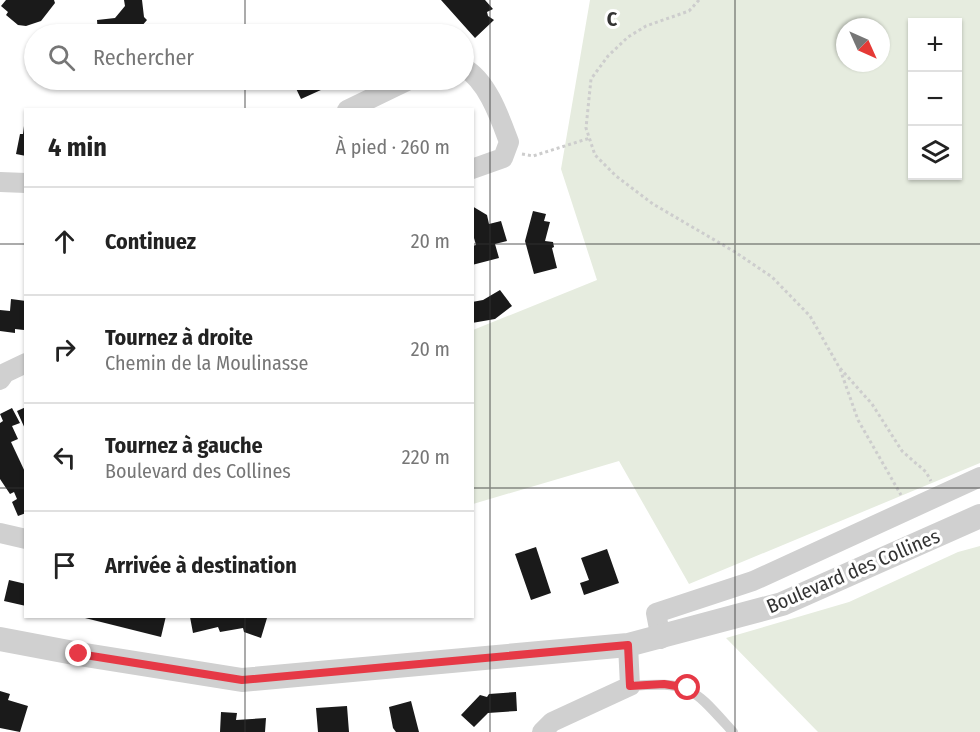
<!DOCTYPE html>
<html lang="fr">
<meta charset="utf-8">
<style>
:root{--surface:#fff;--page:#f6f6f6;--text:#222;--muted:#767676;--line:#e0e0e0}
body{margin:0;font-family:"Fira Sans Condensed",sans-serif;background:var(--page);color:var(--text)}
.controls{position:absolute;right:18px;top:18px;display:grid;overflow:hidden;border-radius:0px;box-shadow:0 2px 4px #0004}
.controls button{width:54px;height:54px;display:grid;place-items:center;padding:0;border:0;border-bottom:2px solid var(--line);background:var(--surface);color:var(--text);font:30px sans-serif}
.compass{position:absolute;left:836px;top:18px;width:54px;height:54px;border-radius:50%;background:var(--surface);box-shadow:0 2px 4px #0004;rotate:135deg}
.stop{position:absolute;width:18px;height:18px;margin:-14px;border:4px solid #e63946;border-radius:50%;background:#fff}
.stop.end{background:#e63946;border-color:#fff;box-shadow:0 2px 6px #0008}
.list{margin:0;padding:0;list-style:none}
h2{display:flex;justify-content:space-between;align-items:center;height:78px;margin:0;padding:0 24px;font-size:26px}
h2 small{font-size:20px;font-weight:400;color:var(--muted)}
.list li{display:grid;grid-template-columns:39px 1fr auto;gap:18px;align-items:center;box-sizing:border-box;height:108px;padding:0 24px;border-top:2px solid var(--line)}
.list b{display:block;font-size:22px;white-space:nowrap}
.list p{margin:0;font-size:20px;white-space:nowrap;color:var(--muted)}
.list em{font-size:20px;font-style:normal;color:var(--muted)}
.icon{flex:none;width:33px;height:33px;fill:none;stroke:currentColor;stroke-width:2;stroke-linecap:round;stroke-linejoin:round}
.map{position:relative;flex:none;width:980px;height:732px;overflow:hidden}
.search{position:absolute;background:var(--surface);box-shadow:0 2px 4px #0004;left:24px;top:24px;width:450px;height:66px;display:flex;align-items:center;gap:15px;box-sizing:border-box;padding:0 21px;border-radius:33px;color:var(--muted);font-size:22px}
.panel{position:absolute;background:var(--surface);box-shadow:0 2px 4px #0004;left:24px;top:108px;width:450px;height:510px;border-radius:0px}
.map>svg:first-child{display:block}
.green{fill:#e6ecdf;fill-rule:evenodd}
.building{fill:#1a1a1a}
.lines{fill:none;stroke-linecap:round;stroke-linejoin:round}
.path{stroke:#cdcdcd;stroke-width:3;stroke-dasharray:3 3;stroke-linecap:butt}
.service{stroke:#d0d0d0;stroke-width:10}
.minor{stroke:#d0d0d0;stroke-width:20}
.tertiary{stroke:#d0d0d0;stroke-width:24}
.route{stroke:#e63946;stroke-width:8}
.grid{fill:none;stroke:#333;stroke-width:1.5;stroke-opacity:0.55}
.labels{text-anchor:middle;stroke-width:6;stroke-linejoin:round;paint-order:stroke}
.street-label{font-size:20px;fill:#333;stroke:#fff}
.grid-label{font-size:20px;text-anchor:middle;font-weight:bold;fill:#333;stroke:#fff;stroke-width:6;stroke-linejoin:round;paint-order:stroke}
</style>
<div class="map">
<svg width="980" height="732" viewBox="0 0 980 732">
<rect width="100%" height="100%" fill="#fff"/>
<!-- green -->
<path class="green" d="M590 0H980V463L689 584 619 461 473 504V330L597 280 561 169ZM912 22H958V176H912ZM845 27H881V63H845Z
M980 546V732H818L726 638 849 602 958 552Z"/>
<!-- building -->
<path class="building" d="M6 0H54L55 3 41 21 26 26 18 25 6 15 8 12 1 6Z
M124 0H142L144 17 147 20 135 34H98L97 20 115 18 125 6Z
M441 0H485L493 9 487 12 488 16 494 20 475 38Z
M292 80H343L301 99Z
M24 126H26V156L16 154 20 134H23Z
M472 206 487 215 489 224 501 221 507 241 495 244 499 258 472 265V246L476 245 472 231Z
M533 211 546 214 544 221 550 222 545 241 553 242 554 247 552 248 557 268 534 274 525 241Z
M500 290 512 306 495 319 472 323V302L483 300Z
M11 299 26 301V326L24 330 15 329V333L0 331V310L10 311Z
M26 407V431L17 411Z
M12 408 20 423 12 426 18 439 11 442 26 474V513L18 516 12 502 17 499 14 492 10 494 0 479V423L3 421 0 414Z
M536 547 551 593 531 600 515 554Z
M607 549 619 583 584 595 580 583 589 580 581 558Z
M9 580 26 584V606L4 601Z
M77 616H166L161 637Z
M263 616 267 618 261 638 244 632 243 628 220 632 218 627 193 633 190 617Z
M0 691 10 694 8 700 28 706 20 732 0 728Z
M516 692 517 711 488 713 474 727 461 715 480 695 487 697 489 694Z
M411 701 419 732H396L393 728 389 707Z
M347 706 349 732H318L316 708Z
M221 712 237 713 236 720 266 718 265 732H220Z"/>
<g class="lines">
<!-- path -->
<path class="path" d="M699 0 689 11 646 26 628 37 608 56 591 79 586 128 595 155 616 176 653 204 735 252 772 277 810 316 839 367 872 404 902 451 926 472 931 481
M522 154 533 156 590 138
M840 369 858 420 901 495"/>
<!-- service -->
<path class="service" d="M630 686C691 681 693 688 733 732"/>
<!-- minor -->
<path class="minor" d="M464 68C487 80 500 118 509 142L503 158 472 169
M347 110 409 80
M0 182 26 183
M0 380 5 373 26 363
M0 533 26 539
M661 639 656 613 753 581 980 477
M542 732 552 722 630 686 628 645"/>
<!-- tertiary -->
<path class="tertiary" d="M0 639 79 654 242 680 628 645 782 604 980 516"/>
</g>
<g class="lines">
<!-- route -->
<path class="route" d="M79 654 242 680 628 645 630 686 664 684 688 688"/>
</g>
<!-- grid -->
<path class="grid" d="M245 0V34M490 0V732M735 0V732M245 80V110M0 244H26M472 244H980M0 488H26M472 488H980M245 616V732"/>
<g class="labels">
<!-- street labels -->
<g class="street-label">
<text transform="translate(853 571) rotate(-23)" y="7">Boulevard des Collines</text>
</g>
</g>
<g class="grid-label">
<text x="612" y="26">C</text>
</g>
</svg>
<div class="controls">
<button>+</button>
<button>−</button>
<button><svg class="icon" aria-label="layers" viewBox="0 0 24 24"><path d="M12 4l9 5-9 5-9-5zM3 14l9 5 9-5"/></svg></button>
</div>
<svg class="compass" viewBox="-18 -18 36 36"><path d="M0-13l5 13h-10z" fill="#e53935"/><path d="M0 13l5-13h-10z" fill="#767676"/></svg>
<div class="stop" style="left:688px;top:688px"></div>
<div class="stop end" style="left:79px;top:654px"></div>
<div class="search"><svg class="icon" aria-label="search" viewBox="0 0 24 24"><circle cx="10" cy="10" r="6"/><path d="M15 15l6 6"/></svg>Rechercher</div>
<section class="panel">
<h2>4 min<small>À pied · 260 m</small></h2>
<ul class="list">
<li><svg class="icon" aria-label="ahead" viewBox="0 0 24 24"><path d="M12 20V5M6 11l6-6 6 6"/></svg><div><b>Continuez</b></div><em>20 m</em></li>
<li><svg class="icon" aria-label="right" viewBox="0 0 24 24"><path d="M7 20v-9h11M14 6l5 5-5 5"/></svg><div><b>Tournez à droite</b><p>Chemin de la Moulinasse</p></div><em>20 m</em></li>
<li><svg class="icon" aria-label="left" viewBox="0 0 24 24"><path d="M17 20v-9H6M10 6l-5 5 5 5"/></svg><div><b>Tournez à gauche</b><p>Boulevard des Collines</p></div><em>220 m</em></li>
<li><svg class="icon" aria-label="arrive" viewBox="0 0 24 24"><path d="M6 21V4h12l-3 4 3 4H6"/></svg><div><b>Arrivée à destination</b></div></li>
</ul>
</section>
</div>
